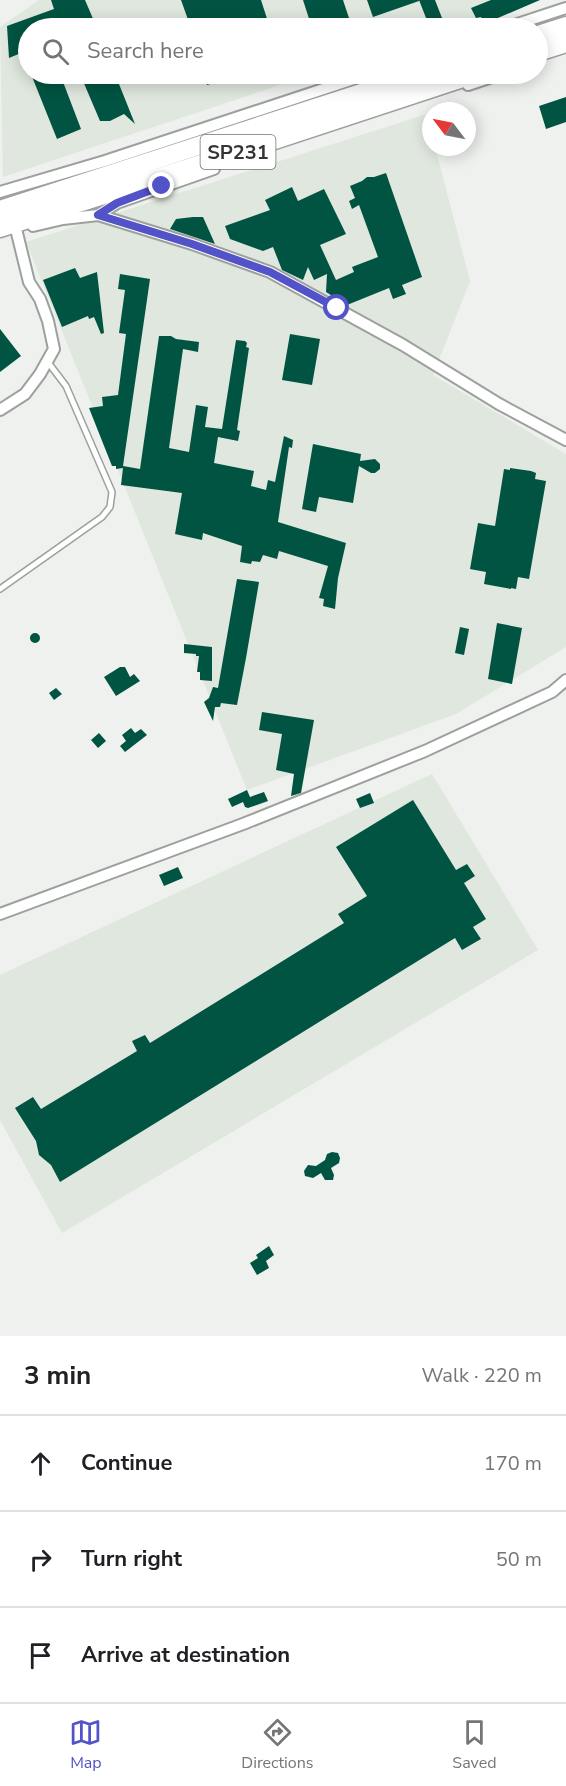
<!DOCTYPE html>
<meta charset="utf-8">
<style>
:root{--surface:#fff;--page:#f2f2f2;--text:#202124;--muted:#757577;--line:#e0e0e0;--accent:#5252c9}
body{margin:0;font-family:"Nunito Sans",sans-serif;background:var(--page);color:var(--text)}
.compass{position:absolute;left:422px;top:102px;width:54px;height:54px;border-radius:50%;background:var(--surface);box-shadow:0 3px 15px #0003;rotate:302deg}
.stop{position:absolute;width:18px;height:18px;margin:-14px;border:4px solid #5252c9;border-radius:50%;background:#fff}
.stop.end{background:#5252c9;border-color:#fff;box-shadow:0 2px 6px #0008}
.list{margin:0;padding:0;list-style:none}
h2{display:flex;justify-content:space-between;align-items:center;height:78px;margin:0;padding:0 24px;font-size:26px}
h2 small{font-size:20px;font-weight:400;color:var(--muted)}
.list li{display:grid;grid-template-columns:39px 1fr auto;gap:18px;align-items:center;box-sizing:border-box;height:96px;padding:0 24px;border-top:2px solid var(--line)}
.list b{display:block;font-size:22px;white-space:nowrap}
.list em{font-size:20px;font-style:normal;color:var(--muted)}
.icon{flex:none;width:33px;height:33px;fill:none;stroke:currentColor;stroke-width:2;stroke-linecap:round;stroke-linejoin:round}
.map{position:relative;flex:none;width:566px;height:1336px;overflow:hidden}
.search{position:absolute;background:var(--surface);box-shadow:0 3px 15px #0003;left:18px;right:18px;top:18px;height:66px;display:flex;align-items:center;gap:15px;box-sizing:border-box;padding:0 21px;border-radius:33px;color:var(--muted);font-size:22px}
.sheet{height:366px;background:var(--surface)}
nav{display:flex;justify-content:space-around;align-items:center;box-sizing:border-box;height:84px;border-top:2px solid var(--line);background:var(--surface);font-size:16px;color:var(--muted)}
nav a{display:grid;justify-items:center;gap:3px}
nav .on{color:var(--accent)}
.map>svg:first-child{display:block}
.built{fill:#dfe7de}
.building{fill:#015441}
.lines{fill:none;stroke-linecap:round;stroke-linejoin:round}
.service-casing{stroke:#9da19d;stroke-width:8}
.minor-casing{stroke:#9da19d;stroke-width:14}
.trunk-casing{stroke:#9da19d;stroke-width:21}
.service{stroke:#fff;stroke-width:5}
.minor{stroke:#fff;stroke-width:10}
.trunk{stroke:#fff;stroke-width:18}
.route{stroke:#5252c9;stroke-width:8}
.labels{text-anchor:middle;stroke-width:6;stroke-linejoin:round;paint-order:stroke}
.shield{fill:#fff;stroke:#717271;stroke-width:1.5}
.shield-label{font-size:20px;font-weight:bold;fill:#343634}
</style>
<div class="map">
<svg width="566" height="1336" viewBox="0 0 566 1336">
<rect width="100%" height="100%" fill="#eef1ed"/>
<!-- built -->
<path class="built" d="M39 0H533L448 28H28V74H313L3 177 0 27Z
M427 114 431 129V147H435L470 281 433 375 566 454V647L456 714 247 790 26 242Z
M432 774 538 950 62 1233 0 1120V975Z"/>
<!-- building -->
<path class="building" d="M51 0H85L97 28H28V50L9 58 7 26 54 9Z
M181 0H261L270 28H191Z
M303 0H343L349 18 323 26 324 28H312Z
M367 0H419V1L373 17Z
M419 0H435L442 18 428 23Z
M491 0H540L484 24 481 17 476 18 471 8Z
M31 74H60L81 129 57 139Z
M80 74H115L135 124 124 114 110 121H100Z
M205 74H238V75L207 85Z
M566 97V122L546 129 539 106Z
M386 173 422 277 402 285 406 294 393 299 389 288 347 305 326 292 327 274 314 280 308 267 303 280 282 270 273 247 263 251 230 239 225 226 270 210 265 200 292 187 298 201 324 189 346 234 320 245 336 280 354 272 352 267 378 257 359 205 352 209 349 201 355 198 350 186 362 181 367 177H374Z
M193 217H203L215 244 170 229 176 219Z
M75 268 80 278 97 272 104 333 101 334 94 317 89 319 88 316 62 327 43 280Z
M120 274 150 279 123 466 140 469 159 336H171L176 339 199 342 198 352 183 349 169 448 189 452 196 405 208 407 205 427 222 429 236 340 245 341 247 343 246 347 249 348 237 430 240 431 238 441 218 437 214 463 254 471 251 486 266 490 268 480 275 482 284 436 293 440 292 448 289 447 278 522 346 543 338 578 335 609 323 606 324 599 319 598 328 566 279 551 277 559 263 555 260 562 252 561 251 564 240 562 242 546 203 533 202 540 175 534 182 493 121 485 123 468 116 469V466H112L89 408 103 406 102 397 118 395 126 334 119 333 125 290 118 289Z
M0 329 21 356 0 372Z
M290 334 320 339 312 385 282 380Z
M313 444 361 454 360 461 375 459 380 464V469L375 473H371L359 466 353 503 319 497 316 512 302 509Z
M510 468 531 471 536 473 535 479 546 481 529 579 518 577 516 589 511 588V589L484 584 486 572 470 569 478 523 495 526 504 469 510 470Z
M237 579 259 582 246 658 237 705 221 703 220 707H215L213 721 204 702 209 698 213 687 218 688Z
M497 623 522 628 512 684 488 679Z
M460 627 469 629 464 655 455 653Z
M30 638a5 5 0 1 1 10 0a5 5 0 1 1-10 0Z
M184 644 212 647V681L200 680V672H197L199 656H196V654L184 653Z
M120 667H125L130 677 134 674 140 681 116 696 104 677Z
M56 688 62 694 54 700 49 693Z
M262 712 314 720 301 793 291 796 294 774 276 770 282 734 259 730Z
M131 728 135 733 141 729 147 735 125 752 120 746 126 741 122 735Z
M99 733 106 741 98 748 91 740Z
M247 790 250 797 264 792 268 801 248 808 245 807 243 802 232 807 228 799Z
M370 793 374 803 360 808 356 799Z
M413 800 456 870 467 864 475 876 464 883 486 919 473 927 481 939 462 950 455 938 60 1182 51 1165 39 1155 36 1141 15 1108 33 1097 41 1109 137 1051 132 1041 145 1035 150 1043 344 923 338 914 367 896 336 847Z
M178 867 183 878 164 886 159 875Z
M332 1152 338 1153 340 1158 339 1163 331 1168 334 1175 333 1180H325L321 1173 313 1178 305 1176 304 1171 308 1165 316 1166 325 1160 327 1154Z
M269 1246 274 1255 266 1261 269 1268 257 1275 250 1263 258 1258 256 1255Z"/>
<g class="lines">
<!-- service casing -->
<g class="service-casing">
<path id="service" d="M0 589 102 517 110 507 112 492 66 386 47 361"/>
</g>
<!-- minor casing -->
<g class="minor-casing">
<path id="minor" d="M505 28 566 8
M468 85 501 74
M0 192 105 161 369 74
M98 215 117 203 214 169
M33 226 63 219 98 215 192 244 270 272 403 345 499 404 566 440
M0 410 25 394 40 374 54 349 48 321 40 299 29 282 16 229
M0 914 243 824 425 751 552 692 566 680"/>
</g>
<!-- trunk casing -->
<g class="trunk-casing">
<path id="trunk" d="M538 35 566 26
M538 52 566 43
M0 210 420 74
M0 228 220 158 475 74"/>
</g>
<!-- service -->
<use href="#service" class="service"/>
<!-- minor -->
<use href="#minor" class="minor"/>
<!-- trunk -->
<use href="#trunk" class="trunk"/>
</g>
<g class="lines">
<!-- route -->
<path class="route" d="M162 186 117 203 98 215 192 244 270 272 337 308"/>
</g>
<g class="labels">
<!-- shield labels -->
<rect class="shield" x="200.5" y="135" width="75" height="34" rx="4.5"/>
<g class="shield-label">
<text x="238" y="159">SP231</text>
</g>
</g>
</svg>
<svg class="compass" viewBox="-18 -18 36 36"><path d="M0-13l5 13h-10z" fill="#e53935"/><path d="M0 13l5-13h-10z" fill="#757577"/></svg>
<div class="stop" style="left:337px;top:308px"></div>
<div class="stop end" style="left:162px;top:186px"></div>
<div class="search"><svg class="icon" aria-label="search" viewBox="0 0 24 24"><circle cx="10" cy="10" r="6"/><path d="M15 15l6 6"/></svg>Search here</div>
</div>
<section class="sheet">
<h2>3 min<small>Walk · 220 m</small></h2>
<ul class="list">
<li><svg class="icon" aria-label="ahead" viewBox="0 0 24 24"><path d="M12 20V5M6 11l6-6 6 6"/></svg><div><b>Continue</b></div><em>170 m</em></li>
<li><svg class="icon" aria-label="right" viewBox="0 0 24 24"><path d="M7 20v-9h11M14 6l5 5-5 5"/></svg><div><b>Turn right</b></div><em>50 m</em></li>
<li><svg class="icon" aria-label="arrive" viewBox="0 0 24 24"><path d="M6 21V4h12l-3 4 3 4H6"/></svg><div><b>Arrive at destination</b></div></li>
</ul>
</section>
<nav>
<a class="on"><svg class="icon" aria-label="map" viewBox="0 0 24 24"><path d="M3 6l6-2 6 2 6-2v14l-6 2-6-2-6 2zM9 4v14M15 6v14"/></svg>Map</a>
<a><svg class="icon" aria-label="directions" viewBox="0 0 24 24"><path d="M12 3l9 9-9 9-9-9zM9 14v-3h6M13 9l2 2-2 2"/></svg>Directions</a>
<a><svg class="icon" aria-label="saved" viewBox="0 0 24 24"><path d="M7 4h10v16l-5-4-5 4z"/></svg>Saved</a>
</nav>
